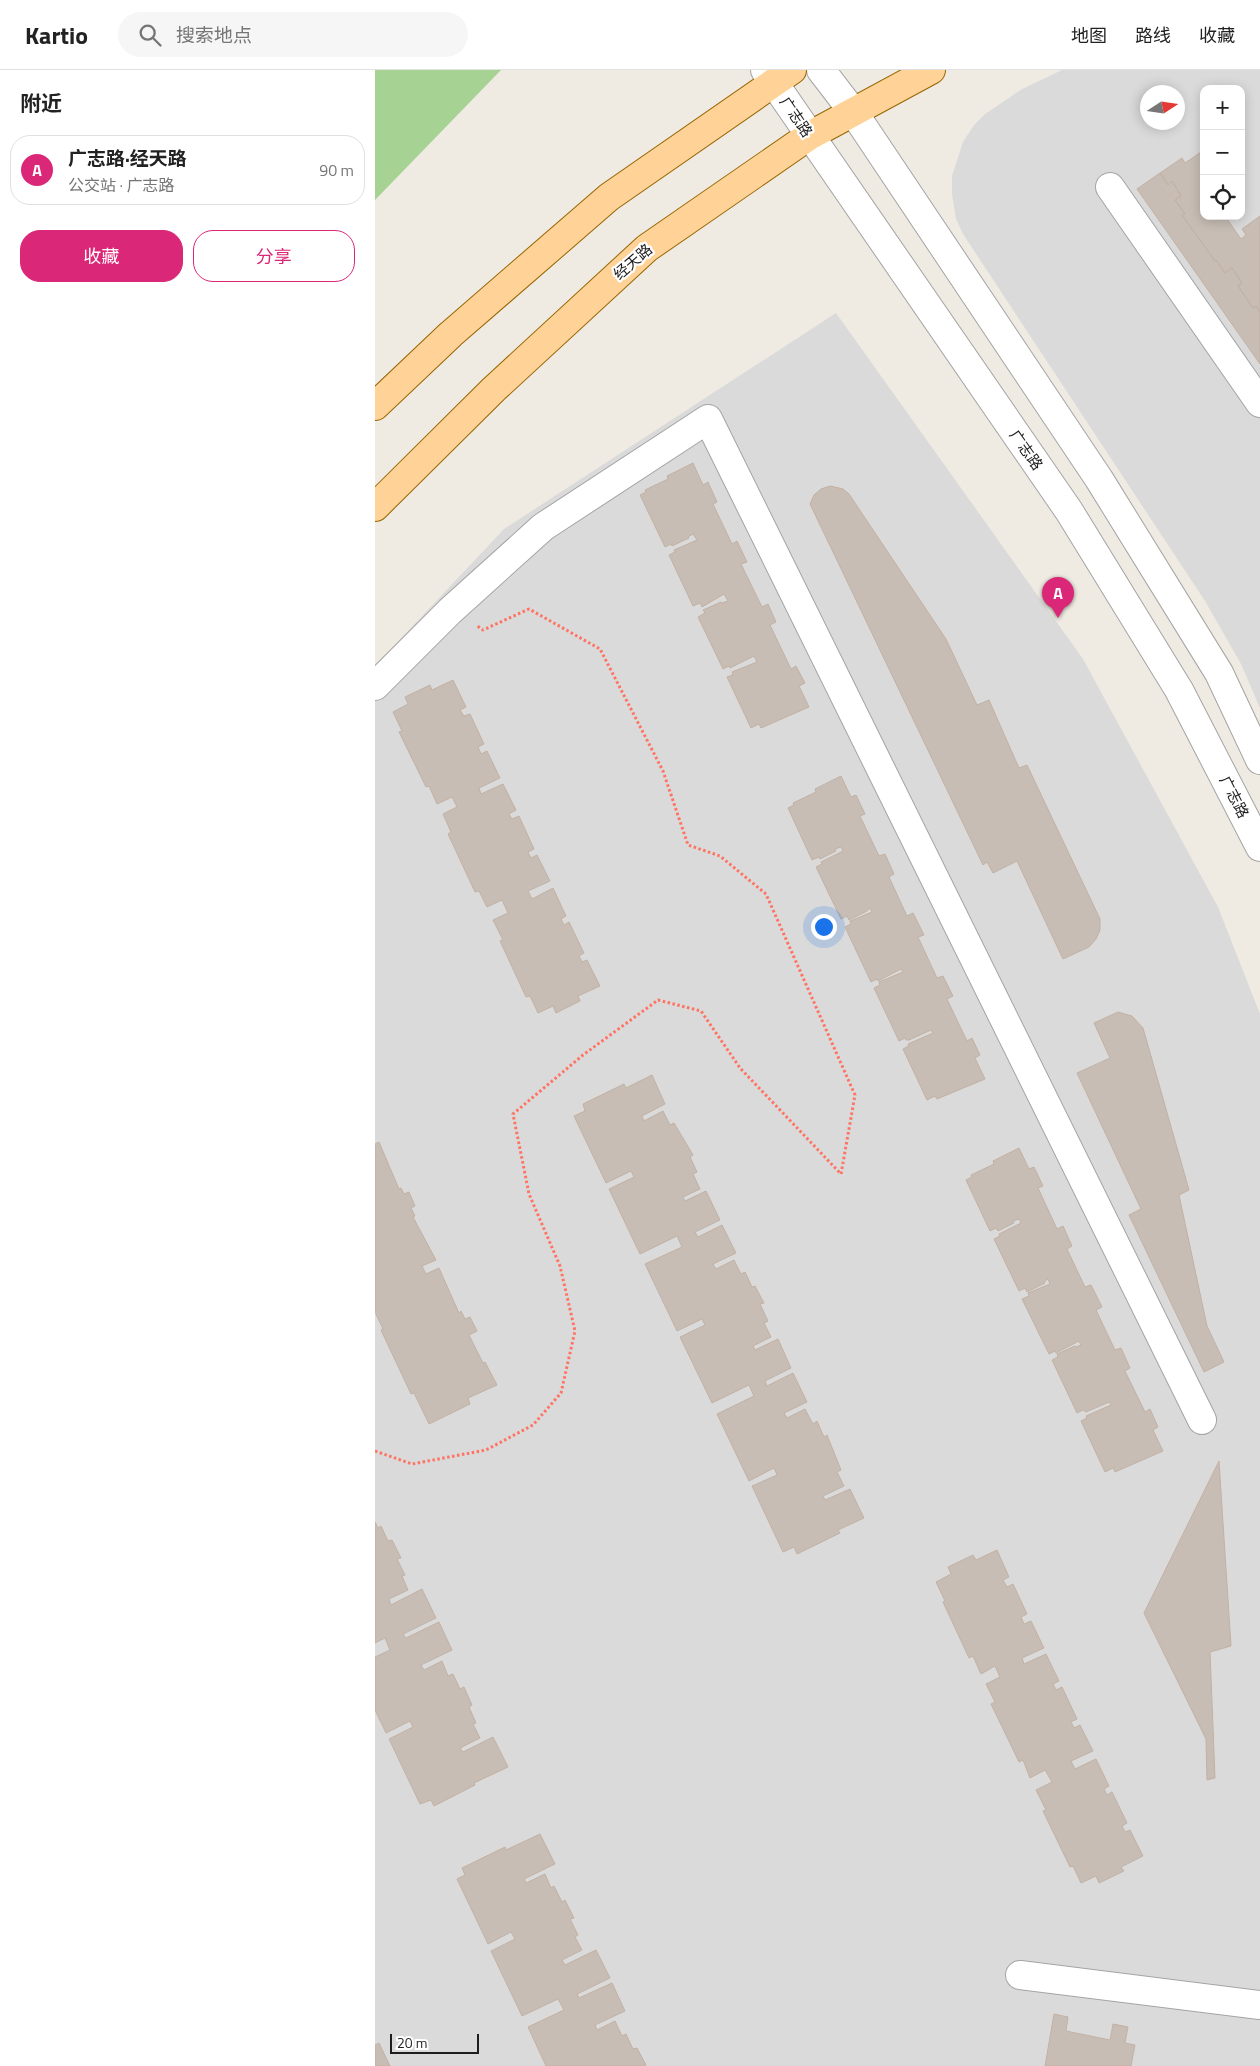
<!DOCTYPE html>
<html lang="zh">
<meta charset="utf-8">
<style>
:root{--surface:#fff;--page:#f6f6f6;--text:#222;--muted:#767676;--line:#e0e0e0;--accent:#db2777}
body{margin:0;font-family:"Titillium Web","Noto Sans SC",sans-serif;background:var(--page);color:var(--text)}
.controls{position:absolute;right:15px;top:15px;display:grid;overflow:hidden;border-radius:10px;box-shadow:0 2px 12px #0003}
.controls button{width:45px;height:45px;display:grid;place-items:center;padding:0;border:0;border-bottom:1px solid var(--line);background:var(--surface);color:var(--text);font:25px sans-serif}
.compass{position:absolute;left:765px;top:15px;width:45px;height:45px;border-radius:50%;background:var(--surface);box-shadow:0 2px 12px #0003;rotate:78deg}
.scale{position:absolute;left:15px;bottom:12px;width:89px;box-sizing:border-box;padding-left:5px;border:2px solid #1d1d1d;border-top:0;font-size:14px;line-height:18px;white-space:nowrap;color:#1d1d1d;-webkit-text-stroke:4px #fff;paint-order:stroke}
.you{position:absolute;left:448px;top:856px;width:18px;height:18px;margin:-12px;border:4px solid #fff;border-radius:50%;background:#1a73e8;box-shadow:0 0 0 8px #1a73e833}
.badge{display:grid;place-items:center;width:32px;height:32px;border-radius:50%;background:var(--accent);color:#fff;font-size:16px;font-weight:700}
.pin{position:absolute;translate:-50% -41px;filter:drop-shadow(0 1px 2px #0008)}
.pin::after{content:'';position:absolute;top:26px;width:18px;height:15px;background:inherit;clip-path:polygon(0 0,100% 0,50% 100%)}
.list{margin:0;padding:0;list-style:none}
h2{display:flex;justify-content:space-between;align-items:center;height:65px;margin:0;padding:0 20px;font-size:21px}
h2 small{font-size:16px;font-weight:400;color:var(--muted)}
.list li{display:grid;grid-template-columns:32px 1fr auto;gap:15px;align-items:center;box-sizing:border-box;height:70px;margin:0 10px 10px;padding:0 10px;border:1px solid var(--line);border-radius:20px}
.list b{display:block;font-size:19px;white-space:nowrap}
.list p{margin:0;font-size:16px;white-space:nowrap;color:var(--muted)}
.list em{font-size:16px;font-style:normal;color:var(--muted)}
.actions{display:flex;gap:10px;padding:15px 20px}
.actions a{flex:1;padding:11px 0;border:1px solid var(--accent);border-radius:20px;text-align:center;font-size:18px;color:var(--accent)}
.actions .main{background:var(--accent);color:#fff}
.icon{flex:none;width:28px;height:28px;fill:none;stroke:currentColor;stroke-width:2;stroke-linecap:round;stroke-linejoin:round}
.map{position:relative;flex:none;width:885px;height:1996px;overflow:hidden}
header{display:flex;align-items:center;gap:30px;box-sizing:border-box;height:70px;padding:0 25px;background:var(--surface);border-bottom:1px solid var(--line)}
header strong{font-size:24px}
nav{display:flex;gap:28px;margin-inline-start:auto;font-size:18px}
.search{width:350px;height:45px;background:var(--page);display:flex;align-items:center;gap:12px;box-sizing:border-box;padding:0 18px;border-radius:28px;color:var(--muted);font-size:19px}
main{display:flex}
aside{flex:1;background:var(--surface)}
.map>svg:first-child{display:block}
.residential{fill:#dbdada;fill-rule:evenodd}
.forest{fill:#a6d293}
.building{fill:#c7bdb5;stroke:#c2b1a3}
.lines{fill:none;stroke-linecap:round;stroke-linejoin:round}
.minor-casing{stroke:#a4a4a4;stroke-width:30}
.major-casing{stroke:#966500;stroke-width:30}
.path{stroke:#ff7363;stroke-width:3;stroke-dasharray:2.5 2.5;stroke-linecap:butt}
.minor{stroke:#fff;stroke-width:28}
.major{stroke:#ffd297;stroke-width:28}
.labels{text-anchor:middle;stroke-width:4.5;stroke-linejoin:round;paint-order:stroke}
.street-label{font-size:15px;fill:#1d1d1d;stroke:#fff}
</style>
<header>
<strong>Kartio</strong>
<div class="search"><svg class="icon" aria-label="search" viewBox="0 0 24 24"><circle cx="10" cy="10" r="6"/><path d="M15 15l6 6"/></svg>搜索地点</div>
<nav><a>地图</a><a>路线</a><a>收藏</a></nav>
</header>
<main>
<aside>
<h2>附近<small></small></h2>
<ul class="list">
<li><span class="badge">A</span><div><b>广志路·经天路</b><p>公交站 · 广志路</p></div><em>90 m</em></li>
</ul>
<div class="actions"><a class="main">收藏</a><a>分享</a></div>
</aside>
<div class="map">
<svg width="885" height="1996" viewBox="0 0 885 1996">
<rect width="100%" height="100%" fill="#efebe2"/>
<!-- residential -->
<path class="residential" d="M687 0H885V638L866 594 830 531 588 164 581 149 577 124V106L588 72 599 55 610 44 647 19ZM829 19H866V146H829ZM772 22H802V52H772Z
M461 243 708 589 843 837 885 944V1996H0V596L129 459Z"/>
<!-- forest -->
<path class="forest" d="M0 0H126L0 130Z"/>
<!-- building -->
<path class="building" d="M829 80V146H850L866 169 871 165 867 159 885 146V242L881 236 878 238 863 216 867 213 857 198 850 203 841 190 840 191 807 145 810 144 800 130 806 126 797 111 793 115 785 103 807 88 810 93Z
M785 103 793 115 797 111 806 126 800 130 810 144 807 145 840 191 841 190 850 203 857 198 867 213 863 216 878 238 881 236 885 242V294L762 119Z
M318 393 328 415 333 412 342 432 338 434 357 474 362 471 372 492 366 494 387 537 393 534 401 552 395 555 416 599 421 596 430 613 424 616 434 637 386 658 384 654 376 658 352 607 358 605 357 602 382 592 379 586 355 598 354 596 348 599 323 547 330 543 328 540 346 532 347 533 353 531 349 524 327 537 325 533 318 536 294 485 300 482 299 480 322 470 318 464 313 467 314 468 297 476 296 474 290 477 265 425 271 422 270 420 293 409 292 406Z
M455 416 468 419 474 424 571 569 602 635 614 630 644 698 652 695 725 849V860L721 869 714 877 688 889 642 791 618 803 612 792 608 795 435 434 439 425 446 419Z
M78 610 91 637 85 640 89 646 95 644 109 674 103 677 106 684 112 681 125 708 104 718 106 724 128 714 141 740 134 744 137 749 144 746 159 779 153 782 156 788 162 785 175 811 153 821 157 829 178 818 191 846 186 849 189 855 194 852 209 883 204 886 207 892 212 890 225 916 203 926 205 931 181 943 178 936 163 943 155 926 151 927 125 871 128 870 118 850 133 843 127 830 112 837 104 821 100 822 73 764 76 762 68 744 82 737 77 727 62 734 54 716 51 717 24 662 27 661 18 642 33 634 30 627 55 615 57 620Z
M466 706 476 727 481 725 490 744 485 746 504 786 510 784 519 804 514 807 532 846 538 843 549 865 543 867 562 908 568 906 578 926 572 929 592 971 597 968 605 985 600 988 610 1009 562 1029 560 1026 552 1030 528 979 534 976 533 974 558 963 556 960 534 970H531L530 968 524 971 499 918 505 915 504 912 528 902 526 899 503 911 502 909 496 912 470 857 476 854 475 851 497 842 495 838 492 841 474 850 472 846 466 849 441 797 447 794 446 792 468 781 466 777 460 779 461 781 445 789 444 787 437 790 413 738 419 735 418 733 441 722 440 719Z
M743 942 757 946 768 958 814 1120 804 1125 832 1256 849 1292 829 1302 754 1145 766 1139 702 1003 735 988 719 953Z
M277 1005 290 1034 267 1046 269 1051 288 1041 295 1055 299 1053 318 1085 315 1087 322 1102 318 1104 325 1119 308 1127 310 1131 331 1121 345 1150 320 1162 323 1167 347 1155 361 1183 338 1194 341 1199 359 1190 366 1204 370 1202 377 1217 380 1216 389 1233 385 1234 393 1251 389 1253 396 1267 378 1276 380 1280 403 1269 416 1298 390 1311 392 1316 418 1303 432 1332 409 1343 412 1348 430 1339 438 1354 442 1351 449 1367 452 1365 466 1400 462 1402 469 1416 448 1426 450 1430 475 1419 489 1448 463 1460 465 1463 422 1484 419 1477 408 1482 377 1416 402 1405 399 1398 374 1411 342 1344 379 1326 374 1315 337 1333 305 1267 330 1255 327 1249 302 1261 270 1194 307 1177 302 1166 265 1184 234 1119 259 1107 256 1101 231 1113 199 1046 210 1041 208 1034 249 1014 251 1018Z
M4 1072 24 1119 26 1118 29 1124 34 1122 40 1136 36 1138 40 1146 38 1147 61 1190 47 1196 51 1204 64 1198 84 1243 86 1241 90 1249 95 1247 102 1261 94 1265 108 1293 110 1292 122 1315 93 1328 95 1334 54 1354 39 1323 36 1324 6 1260 8 1259 0 1242V1074Z
M644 1078 654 1099 659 1097 668 1116 663 1118 682 1159 688 1156 697 1176 692 1179 710 1217 716 1215 727 1237 721 1240 740 1280 746 1278 755 1298 750 1301 770 1342 775 1339 783 1357 778 1360 788 1381 740 1402 738 1398 730 1402 706 1351 712 1348 711 1346 736 1335 734 1332 711 1342 708 1340 702 1343 677 1290 683 1287 682 1284 700 1276 701 1277 706 1275 704 1271 681 1283 680 1281 674 1284 647 1229 654 1226 653 1223 675 1214 673 1209 669 1212 670 1213 652 1222 650 1218 644 1221 619 1169 625 1166 624 1164 646 1153 644 1149 638 1151 639 1153 623 1161 621 1158 615 1161 591 1110 597 1107 596 1105 619 1094 618 1091Z
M844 1391 856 1576 835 1582 840 1708 832 1710 831 1669 769 1543Z
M0 1452 3 1458 6 1456 13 1471 17 1470 26 1488 22 1489 30 1505 27 1506 33 1520 14 1529 16 1535 47 1519 61 1548 28 1564 31 1568 64 1552 77 1580 46 1595 49 1600 67 1591 73 1606 78 1604 85 1619 89 1617 97 1635 94 1637 101 1653 98 1654 105 1668 85 1678 88 1682 118 1667 133 1697 99 1713 100 1715 59 1736 56 1730 45 1734 14 1669 38 1657 35 1651 11 1663 0 1640V1587L15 1580 10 1568 0 1573Z
M622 1480 634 1507 628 1510 632 1517 638 1514 652 1544 646 1547 649 1554 656 1551 669 1578 647 1588 649 1594 671 1584 684 1611 678 1614 681 1620 687 1617 702 1649 696 1652 699 1658 705 1655 718 1681 696 1691 700 1699 721 1689 734 1716 729 1719 732 1725 737 1722 752 1753 747 1756 750 1762 755 1760 768 1786 746 1797 749 1801 724 1813 721 1806 706 1813 698 1796 695 1797 668 1741 671 1740 661 1720 677 1712 670 1700 655 1708 648 1690 644 1692 616 1634 620 1632 611 1614 625 1607 620 1596 606 1604 598 1586 594 1588 568 1532 570 1531 561 1512 576 1504 573 1497 598 1485 601 1490Z
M165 1764 180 1794 149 1809 151 1813 170 1804 176 1818 179 1816 187 1832 190 1830 199 1848 195 1849 203 1865 200 1867 207 1880 187 1890 190 1895 221 1880 235 1908 202 1924 204 1928 237 1913 250 1941 220 1955 222 1960 240 1951 247 1966 251 1964 258 1979 262 1978 271 1995 269 1996H171L153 1957 189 1940 183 1929 147 1946 116 1881 140 1869 136 1862 113 1874 82 1809 90 1805 87 1798 130 1777 131 1780Z
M679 1944 693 1947 691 1961 735 1970 738 1954 753 1957 750 1973 760 1975 756 1996H670Z
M4 1973 15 1996H0V1975Z"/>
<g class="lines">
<!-- minor casing -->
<g class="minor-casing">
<path id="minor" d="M390 0 694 441 804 620 885 777
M446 0 479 43 724 409 844 603 885 690
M735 117 885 333
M0 616 75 541 168 457 333 349 827 1350
M645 1905 885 1935"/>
</g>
<!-- major casing -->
<g class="major-casing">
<path id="major" d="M0 336 76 264 234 127 417 0
M0 437 119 319 272 178 434 66 556 0"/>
</g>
<!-- path -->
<path class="path" d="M0 1381 37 1394 111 1380 158 1355 186 1323 200 1261 185 1196 154 1124 138 1044 208 985 283 930 326 941 365 998 466 1104 480 1025 391 824 345 786 313 775 288 701 225 579 154 539 108 560 101 555"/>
<!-- minor -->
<use href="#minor" class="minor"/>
<!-- major -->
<use href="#major" class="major"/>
</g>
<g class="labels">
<!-- street labels -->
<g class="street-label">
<text transform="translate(421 47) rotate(56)" y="5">广志路</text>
<text transform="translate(258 192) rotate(-41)" y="5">经天路</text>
<text transform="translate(651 380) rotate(55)" y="5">广志路</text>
<text transform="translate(859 727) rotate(63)" y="5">广志路</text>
</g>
</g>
</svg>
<div class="controls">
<button>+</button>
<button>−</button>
<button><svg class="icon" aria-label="locate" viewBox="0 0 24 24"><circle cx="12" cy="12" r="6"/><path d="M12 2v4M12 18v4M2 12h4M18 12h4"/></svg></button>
</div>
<svg class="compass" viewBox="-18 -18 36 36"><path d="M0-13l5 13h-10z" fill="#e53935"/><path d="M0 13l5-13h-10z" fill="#767676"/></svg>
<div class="scale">20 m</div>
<div class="you"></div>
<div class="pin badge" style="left:683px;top:548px">A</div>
</div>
</main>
